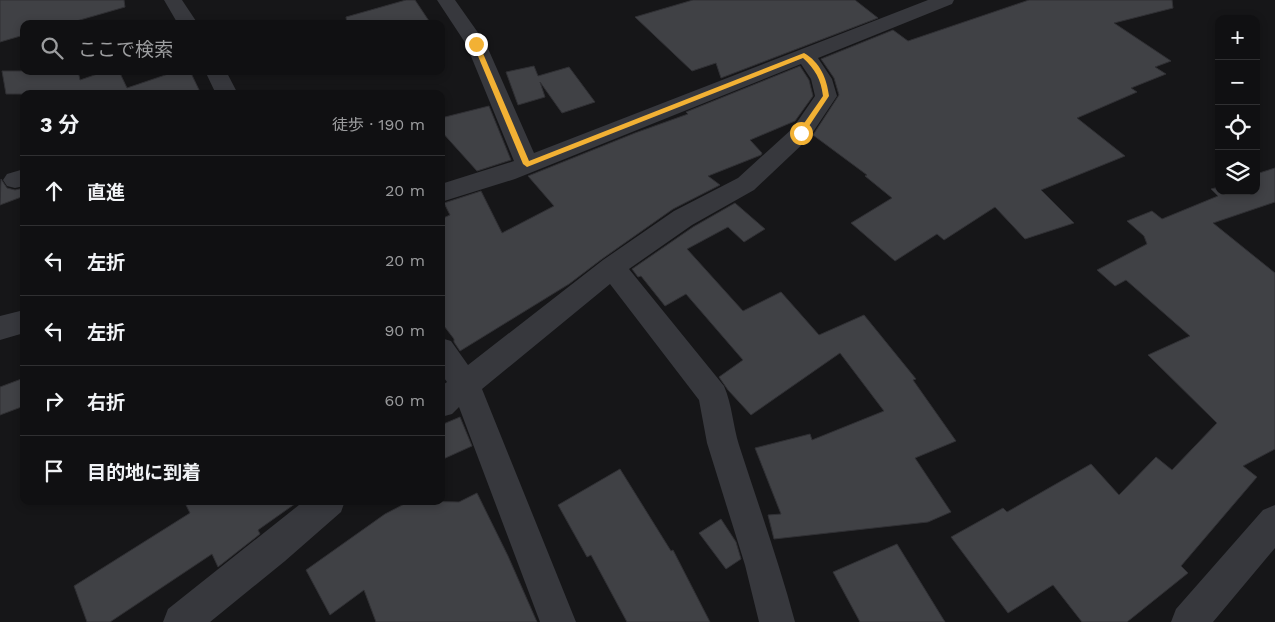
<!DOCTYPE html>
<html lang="ja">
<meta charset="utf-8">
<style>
:root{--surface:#101012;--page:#19191b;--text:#f1f3f6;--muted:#9c9d9f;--line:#303032}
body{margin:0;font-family:"Work Sans","Noto Sans JP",sans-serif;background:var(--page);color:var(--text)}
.controls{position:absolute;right:15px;top:15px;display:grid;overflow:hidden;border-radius:10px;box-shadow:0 2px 8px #0003}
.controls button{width:45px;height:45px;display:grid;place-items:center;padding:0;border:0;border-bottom:1px solid var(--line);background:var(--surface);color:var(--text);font:25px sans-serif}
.stop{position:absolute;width:15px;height:15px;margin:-11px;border:4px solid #f2b134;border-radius:50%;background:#fff}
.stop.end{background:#f2b134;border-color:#fff;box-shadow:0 1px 5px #0008}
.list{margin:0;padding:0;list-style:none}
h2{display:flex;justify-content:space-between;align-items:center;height:65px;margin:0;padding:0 20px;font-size:21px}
h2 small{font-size:16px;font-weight:400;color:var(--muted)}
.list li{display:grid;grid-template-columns:32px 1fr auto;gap:15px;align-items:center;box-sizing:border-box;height:70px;padding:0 20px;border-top:1px solid var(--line)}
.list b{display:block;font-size:19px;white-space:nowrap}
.list em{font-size:16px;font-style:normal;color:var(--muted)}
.icon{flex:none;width:28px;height:28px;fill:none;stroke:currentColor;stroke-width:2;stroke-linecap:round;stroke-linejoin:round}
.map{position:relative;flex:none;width:1275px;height:622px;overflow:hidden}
.search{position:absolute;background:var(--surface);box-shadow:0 2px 8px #0003;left:20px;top:20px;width:425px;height:55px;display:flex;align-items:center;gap:12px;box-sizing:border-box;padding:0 18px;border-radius:10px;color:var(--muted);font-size:19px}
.panel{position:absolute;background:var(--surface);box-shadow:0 2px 8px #0003;left:20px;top:90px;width:425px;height:415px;border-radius:10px}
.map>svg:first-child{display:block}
.building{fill:#404145;stroke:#303034}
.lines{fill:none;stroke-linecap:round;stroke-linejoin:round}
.minor{fill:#37383d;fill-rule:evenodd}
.route{fill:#f2b134}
</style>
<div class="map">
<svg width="1275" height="622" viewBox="0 0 1275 622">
<rect width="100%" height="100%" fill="#161618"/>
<!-- building -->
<path class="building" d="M0 0H124L125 7 66 24H24V35L0 42Z
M406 0H415L431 24H347L346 17Z
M693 0H855L878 18 721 78 716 63 692 71 635 17Z
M1029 0H1172L1173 8 1114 23 1171 61 1155 67 1166 74 1131 88 1137 92 1077 118 1125 156 1041 190 1074 223 1025 239 995 207 944 240 937 234 895 261 851 223 892 198 865 176 867 175 813 135 839 95 834 78 821 59 893 30 908 41Z
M534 66 538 76 569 67 595 102 562 113 540 82 545 97 518 105 506 72Z
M800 66 809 80 813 96 795 121 750 140 762 153 761 155 708 176 720 185 673 209 602 259 569 284 460 351 454 342V339L441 322V219L450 215 444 203 481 191 502 233 554 206 528 176 635 133 688 114 686 112Z
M2 71H78L80 80 106 71H119L127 88 177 71H190L201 94H6Z
M489 106 511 160 477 171 441 131V118Z
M1275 168V202L1213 223 1275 273V449L1243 466 1257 477 1181 566 1188 573 1127 622H1082L1053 585 1008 613 951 537 1003 508 1007 512 1091 464 1119 495 1156 457 1172 470 1217 423 1148 355 1190 336 1126 280 1115 286 1097 270 1147 244 1144 236 1127 221 1152 211 1162 219 1218 196 1211 189 1219 187V191H1256V174Z
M1 179 7 188 15 190 24 188V196L0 205Z
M735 203 765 229 744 242 728 227 687 249 743 311 781 292 819 335 864 315 916 379 913 380 956 441 915 458 951 512 928 522 774 539 768 515 781 514 755 448 810 434 812 440 884 411 840 353 751 415 728 390 719 377 743 360 686 294 665 306 641 276 638 277 632 269 693 227Z
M24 378V406L0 415V387Z
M460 417 472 446 441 460V425Z
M620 469 671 551 673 550 710 622H627L591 555 587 557 558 505Z
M477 493 508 556 537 622H376L364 590 330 615 306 570 385 514 410 501 459 502Z
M184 501H299L258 530 260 534 218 567 212 554 110 622H87L74 586 190 513Z
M721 519 736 542 741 559 726 569 699 533Z
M897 544 945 622H860L833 572Z"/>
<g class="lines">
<!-- minor -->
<path class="minor" d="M164 0H182L198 24H178Z
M437 0H455L486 44 534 153 928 0H954L952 4 818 58 832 79 837 96 809 138 754 190 692 225 629 269 724 386C732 404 733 426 739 445 758 504 779 562 795 622H759L745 565 707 443 699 400 610 284 482 389 576 622H540L459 407 452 414 441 417V386L447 382 441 374V338L451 341 468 365 603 260 674 211 738 178 793 128 815 96 811 79 801 64 515 179 441 202V184L514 161 466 44Z
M205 71H226L238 94H216Z
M24 169V186L15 188 7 186 3 180 7 174Z
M24 310V333L0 340V316Z
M304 501H345L341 512 285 561 210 622H163L168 609Z
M1275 505V548L1213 622H1171L1176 609 1263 510Z"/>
</g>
<!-- route -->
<path class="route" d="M476 42 479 44 529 161 804 53C820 62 827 79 829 96L803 135H798V132L823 96C821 79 815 69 803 58L527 167 523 164 473 44Z"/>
</svg>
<div class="controls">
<button>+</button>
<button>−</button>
<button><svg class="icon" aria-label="locate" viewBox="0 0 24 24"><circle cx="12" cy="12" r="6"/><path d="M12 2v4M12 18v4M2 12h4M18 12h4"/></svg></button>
<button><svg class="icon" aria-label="layers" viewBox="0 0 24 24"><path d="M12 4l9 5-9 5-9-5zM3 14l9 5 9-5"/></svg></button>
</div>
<div class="stop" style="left:801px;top:133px"></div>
<div class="stop end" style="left:476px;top:44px"></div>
<div class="search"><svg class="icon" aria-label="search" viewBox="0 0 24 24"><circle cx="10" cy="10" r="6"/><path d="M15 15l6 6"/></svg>ここで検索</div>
<section class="panel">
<h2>3 分<small>徒歩 · 190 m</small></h2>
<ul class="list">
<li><svg class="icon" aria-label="ahead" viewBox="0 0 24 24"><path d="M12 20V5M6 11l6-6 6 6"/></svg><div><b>直進</b></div><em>20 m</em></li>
<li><svg class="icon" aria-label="left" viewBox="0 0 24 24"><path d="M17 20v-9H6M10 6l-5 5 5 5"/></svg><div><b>左折</b></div><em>20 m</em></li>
<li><svg class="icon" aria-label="left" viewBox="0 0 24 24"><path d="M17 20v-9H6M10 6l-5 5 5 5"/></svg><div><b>左折</b></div><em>90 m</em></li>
<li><svg class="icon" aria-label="right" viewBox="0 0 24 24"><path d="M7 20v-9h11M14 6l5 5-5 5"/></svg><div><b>右折</b></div><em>60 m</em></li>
<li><svg class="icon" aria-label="arrive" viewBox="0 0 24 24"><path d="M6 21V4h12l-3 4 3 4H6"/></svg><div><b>目的地に到着</b></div></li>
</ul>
</section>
</div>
